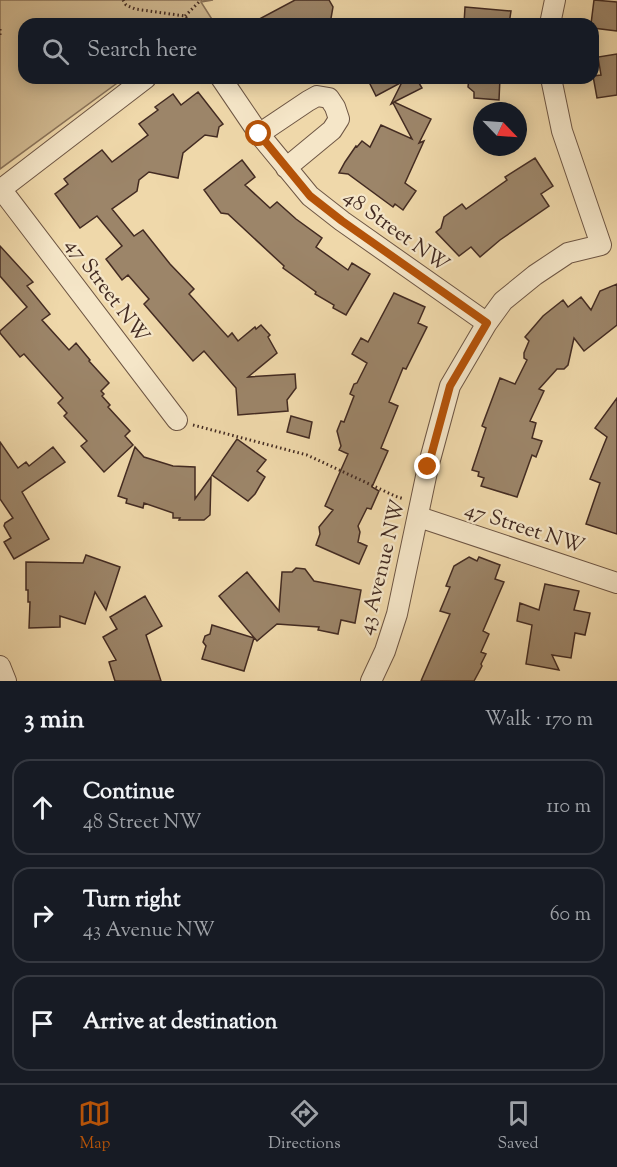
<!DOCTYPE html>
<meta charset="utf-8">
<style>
:root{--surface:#171b24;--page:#242831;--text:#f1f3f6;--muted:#9ea1a6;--line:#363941;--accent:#b45309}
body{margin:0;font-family:"Sorts Mill Goudy",serif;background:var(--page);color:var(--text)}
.compass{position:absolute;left:473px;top:102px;width:54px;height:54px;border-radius:50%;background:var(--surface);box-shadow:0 3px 15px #0003;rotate:115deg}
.stop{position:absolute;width:18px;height:18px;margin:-14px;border:4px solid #b45309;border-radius:50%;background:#fff}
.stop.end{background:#b45309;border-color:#fff;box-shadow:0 2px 6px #0008}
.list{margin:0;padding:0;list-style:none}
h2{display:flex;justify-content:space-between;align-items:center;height:78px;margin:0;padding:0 24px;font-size:26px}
h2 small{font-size:20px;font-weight:400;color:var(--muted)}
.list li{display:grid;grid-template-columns:39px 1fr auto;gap:18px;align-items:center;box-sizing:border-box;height:96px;margin:0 12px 12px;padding:0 12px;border:2px solid var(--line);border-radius:18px}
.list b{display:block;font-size:22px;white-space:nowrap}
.list p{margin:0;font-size:20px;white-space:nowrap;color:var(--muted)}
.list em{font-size:20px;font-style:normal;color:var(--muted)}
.icon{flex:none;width:33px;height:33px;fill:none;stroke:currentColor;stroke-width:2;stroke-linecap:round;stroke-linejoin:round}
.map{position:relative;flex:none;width:617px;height:681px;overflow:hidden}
.search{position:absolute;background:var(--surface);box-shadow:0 3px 15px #0003;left:18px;right:18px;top:18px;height:66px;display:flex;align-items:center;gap:15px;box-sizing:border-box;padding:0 21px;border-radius:18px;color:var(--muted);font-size:22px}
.sheet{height:402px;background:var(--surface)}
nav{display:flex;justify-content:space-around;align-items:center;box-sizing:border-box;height:84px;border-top:2px solid var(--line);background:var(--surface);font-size:16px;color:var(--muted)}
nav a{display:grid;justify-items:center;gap:3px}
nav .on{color:var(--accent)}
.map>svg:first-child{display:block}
.green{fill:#d2bb93;stroke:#8a735a;stroke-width:1.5}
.building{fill:#9c8569;stroke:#432b22;stroke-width:1.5}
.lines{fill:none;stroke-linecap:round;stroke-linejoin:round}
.street-casing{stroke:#6e5644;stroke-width:22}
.path{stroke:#432b22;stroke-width:3;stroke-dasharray:1.5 3;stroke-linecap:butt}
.street{stroke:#f5e6c8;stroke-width:20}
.route{stroke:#b45309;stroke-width:8}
.labels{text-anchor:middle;stroke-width:4.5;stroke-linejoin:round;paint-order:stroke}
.street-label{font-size:21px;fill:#432b22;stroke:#f5e6c8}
</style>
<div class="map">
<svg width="617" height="681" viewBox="0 0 617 681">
<rect width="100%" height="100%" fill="#efd8aa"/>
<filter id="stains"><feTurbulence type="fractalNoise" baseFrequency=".00333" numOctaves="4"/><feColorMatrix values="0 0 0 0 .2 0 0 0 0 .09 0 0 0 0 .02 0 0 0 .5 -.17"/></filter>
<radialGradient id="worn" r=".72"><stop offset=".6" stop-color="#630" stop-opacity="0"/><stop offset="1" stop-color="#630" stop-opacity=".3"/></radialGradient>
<!-- green -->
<path class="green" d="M0 0H213L201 2 215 24H24V78H124L0 169Z"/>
<!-- building -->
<path class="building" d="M295 0H329L333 7 330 24H250Z
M594 0 617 2V31L593 28V24H591Z
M465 7 511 11 509 24H464Z
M617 54V95L597 98 593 76 601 75 598 57Z
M367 78H416L422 88 394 102 431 119 419 143 424 141 405 183 416 191 403 210 395 204 393 207 348 174 339 173 345 162 356 146 357 147 362 141 370 147 381 125 412 139 393 103 391 104 402 82 376 96Z
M469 78H500L499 100 474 98V92L468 87Z
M198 92 223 124 219 127 217 137 205 135 183 153 178 178 149 172 139 180 137 191 112 209 134 236 143 230 170 264 194 289 189 294 190 295 228 337 232 333 238 341 255 327 256 329 261 325 270 335 268 337 277 353 248 377 295 374 296 388 287 400 288 411 238 415 236 388 204 351 193 361 144 304 149 299 128 275 122 280 106 259 122 246 97 216 80 228 55 194 68 184 64 179 102 150 112 162 148 135 139 124 158 110 155 107 173 94 181 105Z
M535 158 553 186 541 194 549 206 500 240 480 257 471 247 459 256 436 232 441 228 444 217 462 204 466 209 507 180 505 177Z
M242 160 255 177 245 185 270 208 277 202 296 219 322 238 316 247 348 270 352 263 370 274 346 315 333 308 334 305 315 294 316 292 283 268 284 266 228 214 221 213 204 190Z
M0 246 33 282 27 286 50 314 42 320 69 350 76 343 90 360 89 361 109 383 101 391 104 394 102 396 110 405 108 407 130 431 125 436 133 445 104 472 81 446 87 441 64 416 67 413 58 403 63 398 24 354 20 357 0 333V331L27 307 0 276Z
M617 284V325L584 351 574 338 568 365 564 369H557L539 389 544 391 530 421 536 423 532 438 542 441 536 457 532 455 517 497 481 486 484 478 478 476 479 472 472 470 486 428 482 426 500 378 515 384 527 360 524 358V353L529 341 525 337 543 316 563 300 568 307 581 297 591 310 600 291Z
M394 293 425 307 418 323 427 327 406 369 403 368 389 402 398 406 381 448 388 451 372 487 379 491 371 509 367 508 358 526 360 532 358 542 367 546 359 564 316 545 320 534 319 527 333 510 325 506 348 454 339 450 341 446 337 431 341 421 344 422 354 396 350 394 354 384 357 383 367 363 352 354 361 338 368 342Z
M617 398V534L586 524 600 483 590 479 607 437 595 428Z
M291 416 312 422 309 438 287 432Z
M237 439 266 460 257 471 265 477 255 494 248 501 212 475Z
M0 442 18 468 26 462 29 466 53 447 65 462 22 492 49 539 14 559 4 542 11 538 4 526 5 523 13 518 0 499Z
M135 447 144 457 173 466 195 467V499L211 477 210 515 204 520H179L180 518H173V513L144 503 143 508 126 503 127 499 118 496Z
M86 555 120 567 106 610 95 592 85 624 60 616V627L29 628 30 602H28V590H26V562L83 563Z
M469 557 477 561 479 557 500 565 495 579 504 582 483 631 489 634 481 652 486 654 481 664 482 666 474 681H421L450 614 440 611 450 587 446 586 454 566Z
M296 568 305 569 314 581 361 590 355 623 341 620 338 634 318 630 319 627 277 624 257 641 219 596 247 572 279 611 282 572H292Z
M545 584 579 591 574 610 590 613 585 635 575 633 571 658 552 655 559 670 526 664 532 625 517 621 520 603 539 610Z
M145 596 162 626 146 635 161 681H115L109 662 116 660 103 637 117 629 110 617Z
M212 625 254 638 244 671 202 659 206 646 203 642 205 636 210 634Z"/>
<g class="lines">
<!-- street casing -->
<g class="street-casing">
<path id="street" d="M550 24 555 0
M221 78 259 134 310 196 342 221 487 323
M259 134 308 101 317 96 329 98 335 107 339 119 332 130 286 168
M1 189 177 420
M0 190 146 78
M419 517 617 583
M0 666 6 681
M371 681 385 651 397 614 428 467 450 386 487 323 503 301 535 275 568 253 601 245 562 131 551 78"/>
</g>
<!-- path -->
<path class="path" d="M123 0 126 5 135 9 185 16 191 24
M185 16 201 0
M0 29V36
M193 425 307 455 395 496 404 499"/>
<!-- street -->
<use href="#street" class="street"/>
</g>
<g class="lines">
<!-- route -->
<path class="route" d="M259 134 310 196 342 221 487 323 450 386 428 467"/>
</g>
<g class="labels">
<!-- street labels -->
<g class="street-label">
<text transform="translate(397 230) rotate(36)" y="7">48 Street NW</text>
<text transform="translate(108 290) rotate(53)" y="7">47 Street NW</text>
<text transform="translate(525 527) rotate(18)" y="7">47 Street NW</text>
<text transform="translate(381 567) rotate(-76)" y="7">43 Avenue NW</text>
</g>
</g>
<rect width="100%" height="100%" filter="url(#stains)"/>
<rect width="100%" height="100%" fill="url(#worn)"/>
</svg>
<svg class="compass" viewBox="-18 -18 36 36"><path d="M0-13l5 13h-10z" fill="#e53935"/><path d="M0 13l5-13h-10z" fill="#9ea1a6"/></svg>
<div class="stop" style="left:259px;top:134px"></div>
<div class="stop end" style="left:428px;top:467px"></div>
<div class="search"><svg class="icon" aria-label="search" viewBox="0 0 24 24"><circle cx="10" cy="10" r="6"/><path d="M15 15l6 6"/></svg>Search here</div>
</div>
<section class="sheet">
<h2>3 min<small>Walk · 170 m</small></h2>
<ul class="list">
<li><svg class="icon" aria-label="ahead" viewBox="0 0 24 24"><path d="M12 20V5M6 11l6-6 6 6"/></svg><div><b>Continue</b><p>48 Street NW</p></div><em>110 m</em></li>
<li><svg class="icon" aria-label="right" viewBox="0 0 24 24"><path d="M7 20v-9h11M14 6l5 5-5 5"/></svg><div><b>Turn right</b><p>43 Avenue NW</p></div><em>60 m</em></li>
<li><svg class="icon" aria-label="arrive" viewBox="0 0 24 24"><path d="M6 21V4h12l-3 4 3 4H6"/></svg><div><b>Arrive at destination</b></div></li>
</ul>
</section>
<nav>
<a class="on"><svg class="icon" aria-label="map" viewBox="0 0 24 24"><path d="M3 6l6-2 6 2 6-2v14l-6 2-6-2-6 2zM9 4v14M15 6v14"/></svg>Map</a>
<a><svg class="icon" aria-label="directions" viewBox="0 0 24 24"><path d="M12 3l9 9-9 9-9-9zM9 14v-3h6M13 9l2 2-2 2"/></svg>Directions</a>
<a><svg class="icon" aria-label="saved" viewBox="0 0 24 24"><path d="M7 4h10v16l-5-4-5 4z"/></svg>Saved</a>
</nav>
